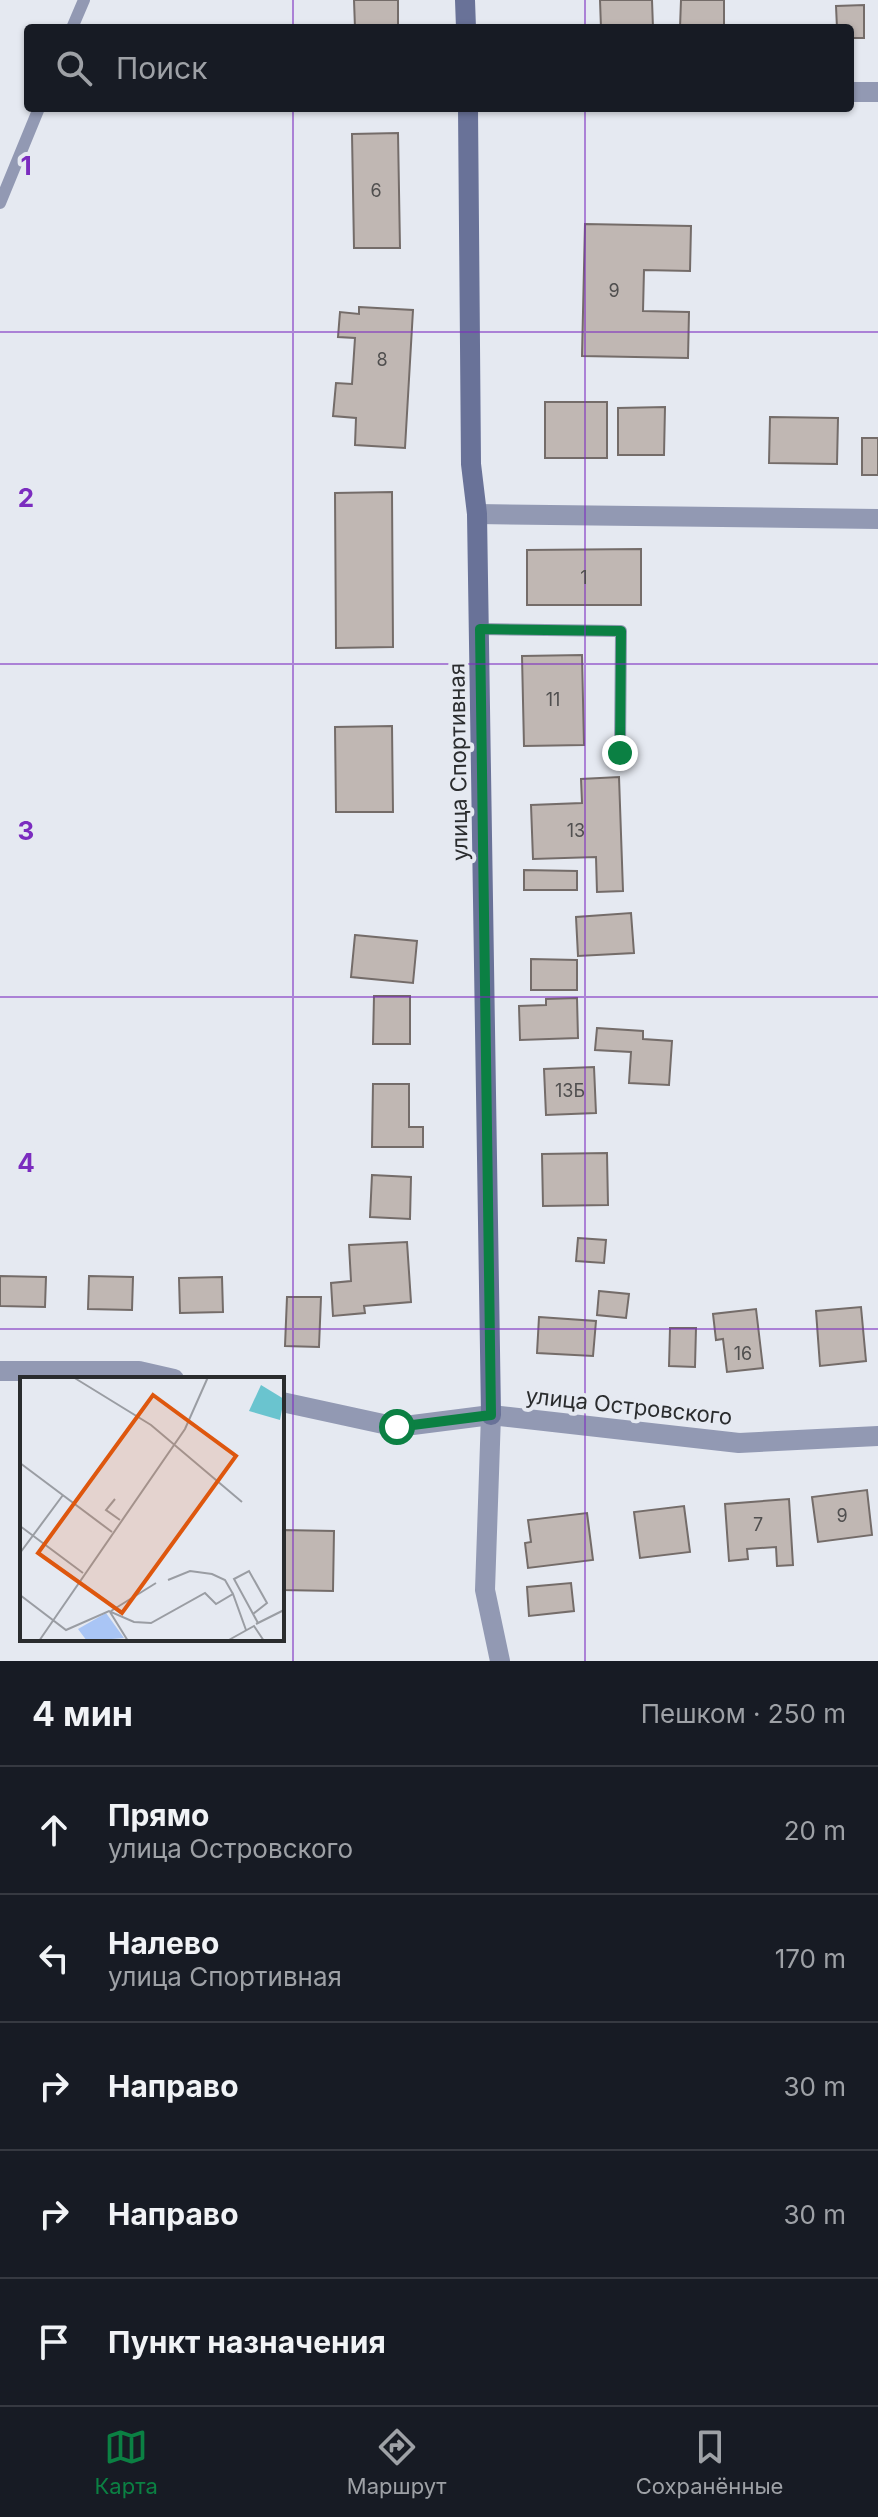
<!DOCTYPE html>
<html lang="ru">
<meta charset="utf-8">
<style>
:root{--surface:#171b24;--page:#20242c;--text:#f1f3f6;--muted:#9ea1a6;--line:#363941;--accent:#0b8043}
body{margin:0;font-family:Inter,sans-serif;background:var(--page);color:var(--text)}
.stop{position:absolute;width:24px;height:24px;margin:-18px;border:6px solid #0b8043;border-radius:50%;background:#fff}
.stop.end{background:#0b8043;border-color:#fff;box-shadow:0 2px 8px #0008}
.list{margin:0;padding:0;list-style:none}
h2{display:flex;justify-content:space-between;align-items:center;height:104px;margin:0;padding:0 32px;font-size:34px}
h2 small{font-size:26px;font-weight:400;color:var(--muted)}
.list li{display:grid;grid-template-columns:52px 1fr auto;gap:24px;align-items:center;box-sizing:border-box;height:128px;padding:0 32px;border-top:2px solid var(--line)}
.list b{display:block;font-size:30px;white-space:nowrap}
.list p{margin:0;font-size:26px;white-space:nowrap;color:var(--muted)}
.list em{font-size:26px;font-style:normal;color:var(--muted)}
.icon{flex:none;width:44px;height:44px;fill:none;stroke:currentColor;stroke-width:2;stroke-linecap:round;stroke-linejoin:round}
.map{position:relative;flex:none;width:878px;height:1661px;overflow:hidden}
.search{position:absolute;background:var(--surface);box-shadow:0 2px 6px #0004;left:24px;right:24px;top:24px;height:88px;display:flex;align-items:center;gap:20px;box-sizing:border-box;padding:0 28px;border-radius:8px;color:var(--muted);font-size:30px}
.sheet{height:744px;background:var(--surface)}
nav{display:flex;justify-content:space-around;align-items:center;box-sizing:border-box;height:112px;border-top:2px solid var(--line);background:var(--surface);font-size:22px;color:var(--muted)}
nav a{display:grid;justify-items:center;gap:4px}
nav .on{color:var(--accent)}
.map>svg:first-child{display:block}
.building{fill:#c0b7b3;stroke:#746c69;stroke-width:2}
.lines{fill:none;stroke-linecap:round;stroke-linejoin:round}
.lane{stroke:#9299b3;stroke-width:12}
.street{stroke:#9299b3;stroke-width:20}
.secondary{stroke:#697298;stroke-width:20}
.route{stroke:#0b8043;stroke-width:10}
.grid{fill:none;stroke:#7b2cbf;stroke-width:2;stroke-opacity:0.55}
.labels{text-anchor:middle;stroke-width:8;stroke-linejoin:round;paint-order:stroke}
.number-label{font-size:18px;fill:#504f4f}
.street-label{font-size:22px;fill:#2a2c2e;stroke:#e5e9f1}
.inset-road{fill:none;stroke:#9a9da3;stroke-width:2}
.view{fill:#de570e;fill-opacity:0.15;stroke:#de570e;stroke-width:4}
.inset-edge{fill:none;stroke:#2a2c2e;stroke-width:4}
.grid-label{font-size:26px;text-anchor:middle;font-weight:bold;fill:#7b2cbf;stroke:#e5e9f1;stroke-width:8;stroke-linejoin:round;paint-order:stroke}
</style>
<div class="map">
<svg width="878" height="1661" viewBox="0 0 878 1661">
<rect width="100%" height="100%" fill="#e5e9f1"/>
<!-- building -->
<path class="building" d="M354 0H398V28H355Z
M600 0H652L653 28H601Z
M681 0H724V28H680Z
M864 5V38H850V28H837L836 6Z
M398 133 400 248H354L352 134Z
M585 224 691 226 690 271 644 270 643 311 689 312 688 358 582 356Z
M359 307 413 310 405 448 355 445 356 418 333 416 336 383 352 384 355 338 338 337 340 312 359 314Z
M545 402H607V458H545Z
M665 407 664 455H618V408Z
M770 417 838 418 837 464 769 463Z
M862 438H878V475H862Z
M392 492 393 647 336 648 335 493Z
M641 549V605H527V550Z
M582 655 584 745 524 746 522 656Z
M392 726 393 812H336L335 727Z
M619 777 623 891 597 892 596 857 533 859 531 805 582 803 581 779Z
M524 870 577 871V890H524Z
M631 913 634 953 578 956 576 917Z
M355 935 417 941 413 983 351 977Z
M531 959 577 960V990H531Z
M374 996H410V1044H373Z
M577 998 578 1038 520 1040 519 1006 546 1005V999Z
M597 1028 643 1031V1039L672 1041 669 1085 629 1083 631 1052 595 1050Z
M594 1067 596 1113 546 1115 544 1069Z
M373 1084H409V1127H423V1147H372Z
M607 1153 608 1205 543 1206 542 1154Z
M372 1175 411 1177 410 1219 370 1217Z
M578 1238 606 1240 604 1263 576 1261Z
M407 1242 411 1302 364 1306 365 1313 333 1316 331 1283 351 1281 349 1245Z
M0 1276 46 1277 45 1307 0 1306Z
M89 1276 133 1277 132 1310 88 1309Z
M222 1277 223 1312 180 1313 179 1278Z
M599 1291 629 1294 626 1318 597 1315Z
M287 1297H321L319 1347 285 1346Z
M861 1307 866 1361 820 1366 816 1311Z
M756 1309 763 1368 727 1372 723 1339 716 1340 713 1314Z
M539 1317 596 1321 593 1356 537 1353Z
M670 1328H696L695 1367 669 1366Z
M867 1490 872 1535 818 1542 812 1497Z
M789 1499 793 1565 777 1566 776 1547 747 1549 748 1559 729 1561 725 1504Z
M684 1506 690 1552 640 1558 634 1512Z
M587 1513 593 1560 528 1568 525 1543 531 1542 528 1520Z
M282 1530 334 1531 333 1591 282 1590Z
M571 1583 574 1611 529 1616 527 1587Z"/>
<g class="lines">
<!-- lane -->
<path class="lane" d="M72 28 84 0
M0 203 39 108
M480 629 621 631 620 753"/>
<!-- street -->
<path class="street" d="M850 92H878
M477 514 878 519
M0 1371H139L174 1379
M282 1402 397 1427 491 1415 739 1443 878 1436
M491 1415 485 1590 500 1661"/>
<!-- secondary -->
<path class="secondary" d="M465 0 466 28
M468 108 471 464 477 514 491 1415"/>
</g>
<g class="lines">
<!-- route -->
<path class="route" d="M397 1427 491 1415 480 629 621 631 620 753"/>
</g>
<!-- grid -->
<path class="grid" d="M293 0V28M585 0V28M293 108V1661M585 108V1661M0 332H878M0 664H878M0 997H878M0 1329H878"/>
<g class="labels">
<!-- number labels -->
<g class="number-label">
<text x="376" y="197">6</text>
<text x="614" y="297">9</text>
<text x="382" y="366">8</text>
<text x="584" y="584">1</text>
<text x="553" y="706">11</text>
<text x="576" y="837">13</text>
<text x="570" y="1097">13Б</text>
<text x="743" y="1360">16</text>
<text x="842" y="1522">9</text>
<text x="758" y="1531">7</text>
</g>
<!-- street labels -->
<g class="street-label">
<text transform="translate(458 762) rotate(-91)" y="8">улица Спортивная</text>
<text transform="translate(629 1406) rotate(6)" y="8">улица Островского</text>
</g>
</g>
<!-- overview -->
<g transform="translate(20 1377)">
<rect width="264" height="264" fill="#e5e9f1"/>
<path d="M86 236 104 261 67 264 58 252Z" fill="#a9c5f5"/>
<path d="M241 8 264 22 260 43 229 34Z" fill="#6ac4cf"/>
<path class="inset-road" d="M53 0 131 48 222 125M0 86 92 155M95 122 86 133 100 143M0 149 63 196M0 176 43 118M148 203 170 194 192 197 205 203 213 217M0 218 46 253 89 234 114 245 131 246 185 216 196 227 213 217 226 253M91 234 136 206M90 235 108 264M233 237 247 226 229 194 214 202 238 246M236 247 264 233M19 264 165 52 188 0M207 264 234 249 244 264"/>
<path class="view" d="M133 18 216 79 102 236 18 176Z"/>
<rect width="264" height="264" class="inset-edge"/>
</g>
<g class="grid-label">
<text x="26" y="175">1</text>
<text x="26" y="507">2</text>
<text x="26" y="840">3</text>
<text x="26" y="1172">4</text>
</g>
</svg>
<div class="stop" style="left:397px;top:1427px"></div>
<div class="stop end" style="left:620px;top:753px"></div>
<div class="search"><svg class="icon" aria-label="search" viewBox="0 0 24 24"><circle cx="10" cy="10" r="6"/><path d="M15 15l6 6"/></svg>Поиск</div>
</div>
<section class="sheet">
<h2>4 мин<small>Пешком · 250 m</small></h2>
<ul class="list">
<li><svg class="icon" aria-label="ahead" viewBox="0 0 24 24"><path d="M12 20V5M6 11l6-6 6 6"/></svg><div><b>Прямо</b><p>улица Островского</p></div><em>20 m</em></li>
<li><svg class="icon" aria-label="left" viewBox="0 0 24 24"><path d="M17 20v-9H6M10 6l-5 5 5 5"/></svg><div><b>Налево</b><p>улица Спортивная</p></div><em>170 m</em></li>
<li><svg class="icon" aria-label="right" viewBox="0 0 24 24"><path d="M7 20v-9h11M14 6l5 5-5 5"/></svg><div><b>Направо</b></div><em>30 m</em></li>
<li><svg class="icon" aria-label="right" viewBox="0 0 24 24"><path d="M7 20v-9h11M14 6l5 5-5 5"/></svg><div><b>Направо</b></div><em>30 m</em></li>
<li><svg class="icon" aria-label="arrive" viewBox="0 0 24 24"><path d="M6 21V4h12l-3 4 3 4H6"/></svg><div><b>Пункт назначения</b></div></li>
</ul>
</section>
<nav>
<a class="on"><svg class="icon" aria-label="map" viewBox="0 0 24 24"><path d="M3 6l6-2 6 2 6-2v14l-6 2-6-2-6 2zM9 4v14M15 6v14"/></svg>Карта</a>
<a><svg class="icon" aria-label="directions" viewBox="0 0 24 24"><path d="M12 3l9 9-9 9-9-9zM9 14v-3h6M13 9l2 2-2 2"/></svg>Маршрут</a>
<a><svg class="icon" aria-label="saved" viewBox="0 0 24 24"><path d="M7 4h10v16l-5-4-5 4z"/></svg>Сохранённые</a>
</nav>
